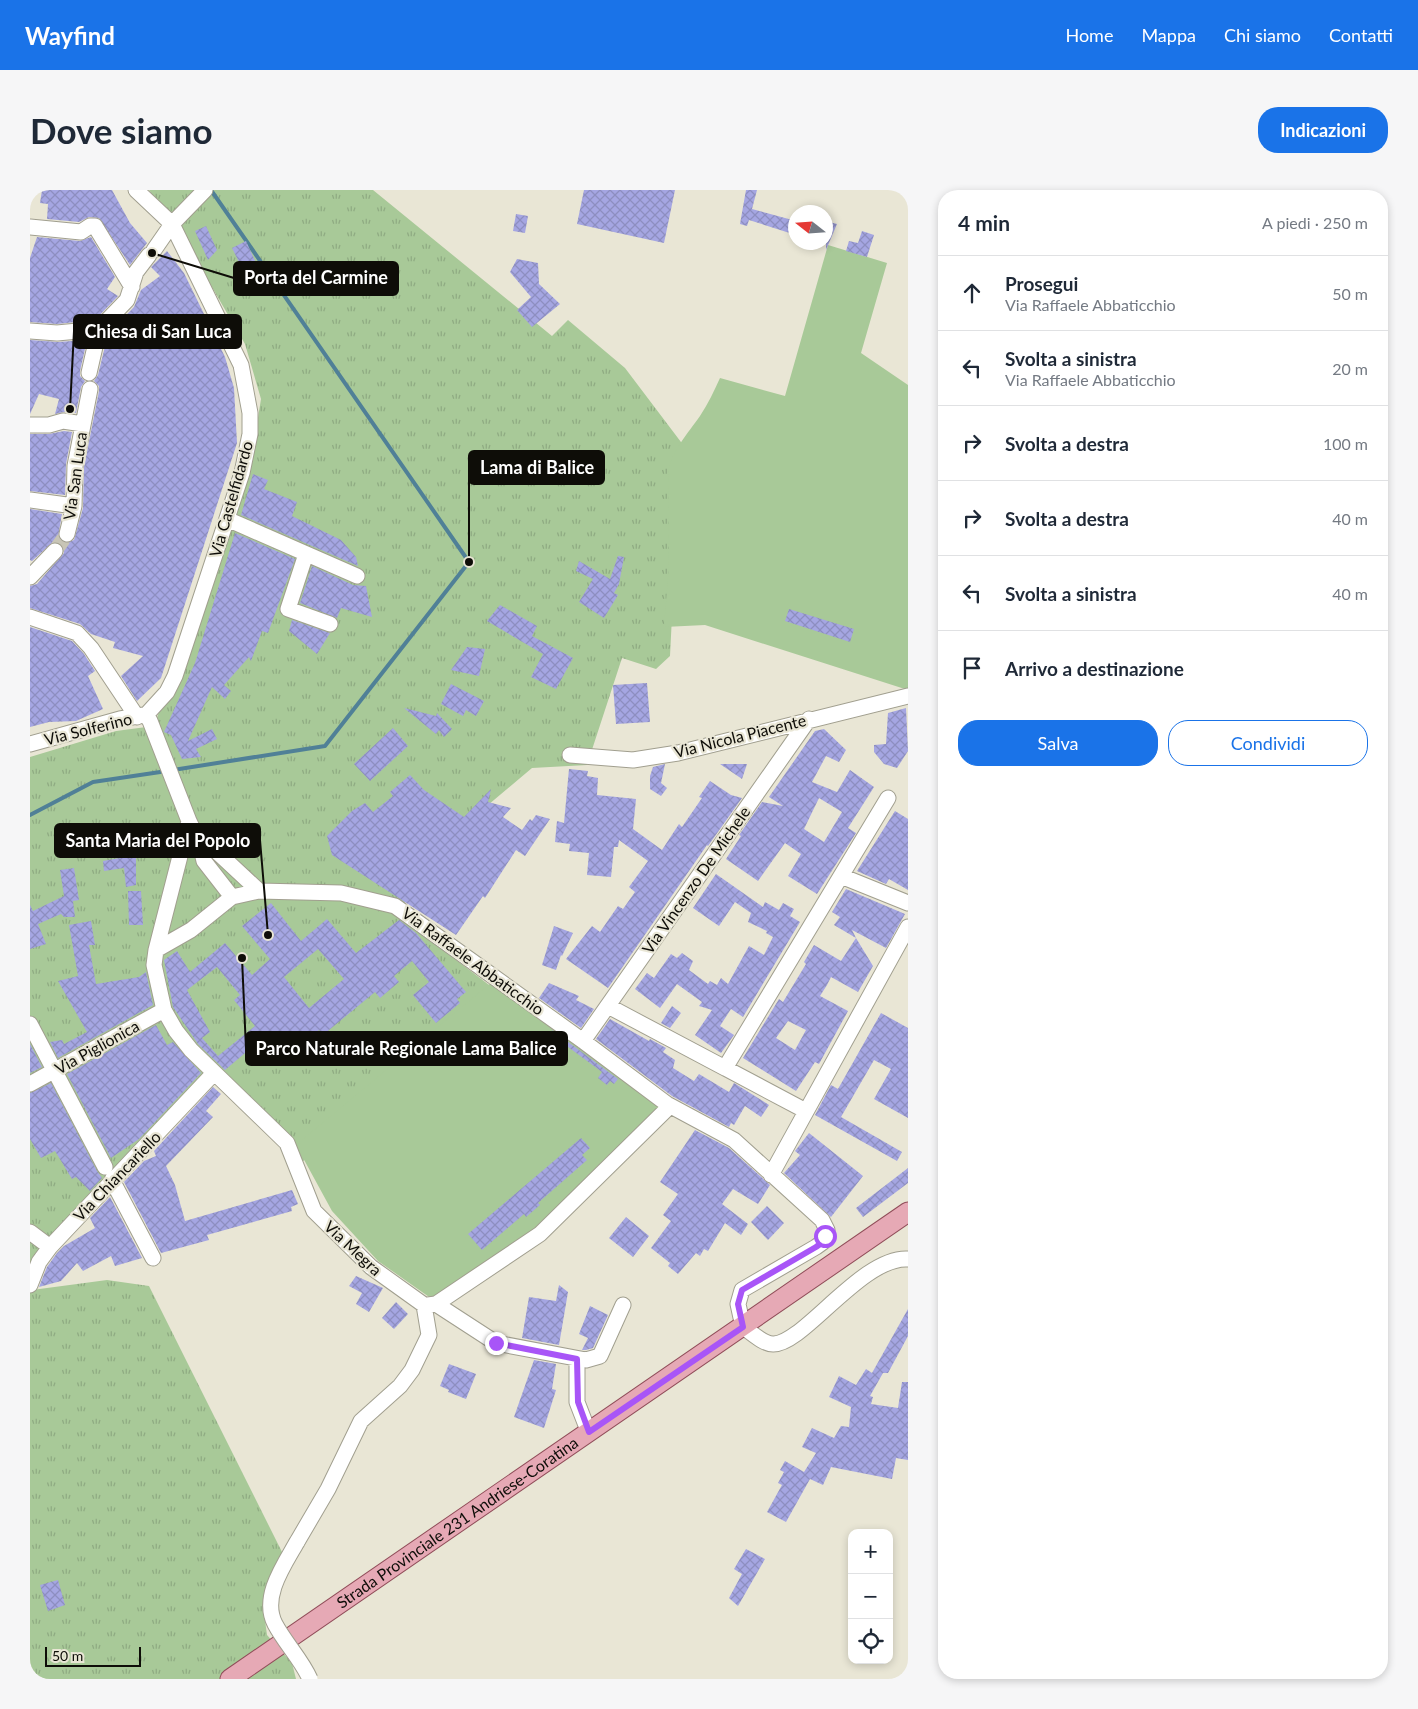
<!DOCTYPE html>
<html lang="it">
<meta charset="utf-8">
<style>
:root{--surface:#fff;--page:#f6f6f7;--text:#1f2937;--muted:#747a83;--line:#e0e1e3;--accent:#1a73e8}
body{margin:0;font-family:Lato,sans-serif;background:var(--page);color:var(--text)}
.controls{position:absolute;right:15px;bottom:15px;display:grid;overflow:hidden;border-radius:10px;box-shadow:0 2px 8px #0003}
.controls button{width:45px;height:45px;display:grid;place-items:center;padding:0;border:0;border-bottom:1px solid var(--line);background:var(--surface);color:var(--text);font:25px sans-serif}
.compass{position:absolute;left:758px;top:15px;width:45px;height:45px;border-radius:50%;background:var(--surface);box-shadow:0 2px 8px #0003;rotate:287deg}
.scale{position:absolute;left:15px;bottom:12px;width:96px;box-sizing:border-box;padding-left:5px;border:2px solid #0e0d08;border-top:0;font-size:14px;line-height:18px;white-space:nowrap;color:#0e0d08;-webkit-text-stroke:4px #e9e6d5;paint-order:stroke}
.stop{position:absolute;width:15px;height:15px;margin:-11px;border:4px solid #a855f7;border-radius:50%;background:#fff}
.stop.end{background:#a855f7;border-color:#fff;box-shadow:0 1px 5px #0008}
.list{margin:0;padding:0;list-style:none}
h2{display:flex;justify-content:space-between;align-items:center;height:65px;margin:0;padding:0 20px;font-size:21px}
h2 small{font-size:16px;font-weight:400;color:var(--muted)}
.list li{display:grid;grid-template-columns:32px 1fr auto;gap:15px;align-items:center;box-sizing:border-box;height:75px;padding:0 20px;border-top:1px solid var(--line)}
.list b{display:block;font-size:19px;white-space:nowrap}
.list p{margin:0;font-size:16px;white-space:nowrap;color:var(--muted)}
.list em{font-size:16px;font-style:normal;color:var(--muted)}
.actions{display:flex;gap:10px;padding:15px 20px}
.actions a{flex:1;padding:11px 0;border:1px solid var(--accent);border-radius:20px;text-align:center;font-size:18px;color:var(--accent)}
.actions .main{background:var(--accent);color:#fff}
.icon{flex:none;width:28px;height:28px;fill:none;stroke:currentColor;stroke-width:2;stroke-linecap:round;stroke-linejoin:round}
.map{position:relative;flex:none;width:878px;height:1489px;overflow:hidden;border-radius:20px}
header{display:flex;align-items:center;gap:30px;box-sizing:border-box;height:70px;padding:0 25px;background:var(--accent);color:#fff}
header strong{font-size:24px}
nav{display:flex;gap:28px;margin-inline-start:auto;font-size:18px}
.intro{display:flex;align-items:center;justify-content:space-between;box-sizing:border-box;height:120px;padding:0 30px}
h1{margin:0;font-size:35px}
.button{padding:12px 22px;border-radius:20px;background:var(--accent);color:#fff;font-size:18px;font-weight:700}
main{display:flex;gap:30px;padding:0 30px}
aside{flex:1;background:var(--surface);border-radius:20px;box-shadow:0 2px 8px #0003}
.map>svg:first-child{display:block}
.park{fill:url(#park-tufts)}
.pitch{fill:#a8c998}
.lines{fill:none;stroke-linecap:round;stroke-linejoin:round}
.stream{stroke:#508097;stroke-width:4}
.building{fill:url(#building-cross-hatch);fill-rule:evenodd}
.minor-tunnel{stroke:#c8c5b6;stroke-width:15;stroke-dasharray:15 8;stroke-linecap:butt}
.minor-casing{stroke:#a19f8f;stroke-width:17}
.major-casing{stroke:#904d59;stroke-width:21}
.minor{stroke:#fff;stroke-width:15}
.major{stroke:#e6a9b5;stroke-width:19}
.minor-bridge-casing{stroke:#a19f8f;stroke-width:17;stroke-linecap:butt}
.minor-bridge{stroke:#fff;stroke-width:15}
.route{stroke:#a855f7;stroke-width:6}
.labels{text-anchor:middle;stroke-width:4.5;stroke-linejoin:round;paint-order:stroke}
.street-label{font-size:16px;fill:#0e0d08;stroke:#e9e6d5}
.leader{fill:none;stroke:#0e0d08;stroke-width:2}
.callout-dot{fill:#0e0d08;stroke:#e9e6d5;stroke-width:2}
.callout{fill:#0e0d08;stroke:#0e0d08;stroke-width:2}
.callout-label{font-size:18px;text-anchor:middle;font-weight:bold;fill:#fff}
</style>
<header>
<strong>Wayfind</strong>
<nav><a>Home</a><a>Mappa</a><a>Chi siamo</a><a>Contatti</a></nav>
</header>
<div class="intro"><h1>Dove siamo</h1><a class="button">Indicazioni</a></div>
<main>
<div class="map">
<svg width="878" height="1489" viewBox="0 0 878 1489">
<defs>
<pattern id="park-tufts" width="24" height="20" patternUnits="userSpaceOnUse" patternTransform="scale(1.25)"><rect width="24" height="20" fill="#a8c998"/><path d="M3 7l-1-3M5 7V3M7 7l1-3M15 17l-1-3M17 17v-4M19 17l1-3" fill="none" stroke="#8fab82"/></pattern>
<pattern id="building-cross-hatch" width="8" height="8" patternUnits="userSpaceOnUse" patternTransform="scale(1.25)"><rect width="8" height="8" fill="#a5a6e2"/><path d="M0 0l8 8M0 8l8-8" fill="none" stroke="#8d8ec0"/></pattern>
</defs>
<rect width="100%" height="100%" fill="#e9e6d5"/>
<!-- park -->
<path class="park" d="M119 0H343L522 146 538 130 595 178 657 260 648 307 640 466 626 479 592 468 557 575 502 578 439 631 366 724 480 811 272 972 186 888 20 1064 2 1100 77 1090 119 1096 255 1368 234 1423 237 1445 262 1473 266 1489H0V567L86 541 124 536 222 265 231 209 215 154 154 49Z"/>
<!-- pitch -->
<path class="pitch" d="M798 55 857 73 831 163 878 195V500L675 435 634 437 639 375 638 283C641 262 658 243 670 226 678 214 684 201 690 188L755 206Z
M462 792 632 919 508 1039 402 1109 348 1071 302 1021 266 955Z"/>
<g class="lines">
<!-- stream -->
<path class="stream" d="M143 580 295 556 439 372 181 0
M0 625 63 592 137 581"/>
</g>
<!-- building -->
<path class="building" d="M12 0H82L100 33 117 53 100 75 69 28 59 27 49 32 17 29 18 14 10 13Z
M554 0H645L634 53 547 34Z
M716 0H727L722 19 766 31V45L719 30 717 36 710 34Z
M486 24 498 26 495 43 483 41Z
M796 31 807 34 796 60Z
M176 36 187 60 178 70 165 41Z
M832 41 844 45 837 67 816 61 819 51 828 53Z
M7 47 50 51 61 47 85 87 77 99 88 106 65 130 27 134 0 132V68Z
M216 51 232 86 219 92 202 58Z
M137 61 154 83 195 167 204 198 207 253 131 488 107 511 91 486 113 466 83 458 85 452 61 444 50 434 0 418V396L7 394 34 363 31 354 23 352 2 371 0 370V319L32 324 28 347 35 353 44 350 53 318 54 277 69 201V196L64 191 68 185 78 144 104 117 111 100 130 86 121 77Z
M487 69 508 73 509 94 530 114 502 137 487 120 501 107 480 82Z
M0 150 28 152 57 150 50 181V186L55 191 51 197 46 223 34 222 25 224 29 209 9 204 0 224Z
M34 241 42 242 36 274 35 305 0 301V244H19Z
M223 284 238 290 234 299 267 312 262 326 311 350 326 367 328 376 211 325Z
M205 343 265 369 238 443 232 441 221 471 219 467 194 495 201 501 195 509 182 497 158 551 182 539 187 549 166 559 171 567 152 569 141 545 134 542 165 473Z
M588 366 594 367 589 394 584 403 588 405 574 428 549 412 563 389 546 381 549 371 580 389Z
M282 376 323 395 336 396 342 427 311 418 307 428 270 413Z
M470 415 507 436 502 446 543 468 526 499 501 487 513 464 457 431Z
M759 419 824 439 820 452 755 431Z
M262 430 300 443 287 464 259 441Z
M0 437 42 451 54 464 65 481 58 486 73 519 46 531 19 532 0 537Z
M437 457 455 459 449 486 421 480Z
M617 493 620 532 586 534 583 495Z
M421 494 454 511 446 526 436 520 433 526 411 514Z
M374 518 406 526 407 523 422 539 414 547 409 540 406 544Z
M876 518 878 561 867 578 854 574 844 562V555L856 554 858 523Z
M363 538 378 556 340 591 324 574Z
M794 539 816 560 809 572 796 566 782 592 807 602 820 580 844 597 818 638 826 643 787 704 758 686 771 664 755 653 728 691 696 669 711 646 709 645 732 612 753 616 739 607 785 541ZM789 608 812 622 794 652 774 639Z
M635 574 631 593 637 598 631 606 620 599V586L623 577Z
M690 574H717L712 589Z
M539 579 558 581 557 586 568 588 567 605 606 609 603 639 632 660 649 634 652 637 672 608 669 607 680 591 701 605 712 608 678 656 677 655 578 798 536 769 562 736 570 742 588 716 593 719 605 702 599 697 618 671 589 650 588 657H584L581 687 557 685 559 663 539 661 540 654 525 652 527 631 534 633Z
M380 585 394 600 434 627 461 599 458 612 481 618 473 627 492 640 500 629 502 631 506 625 520 629 495 666 486 660 455 708 453 706 426 745 302 665 297 646 322 621 335 613 343 622 363 606 360 602Z
M865 621 878 629V700L859 689 856 694 827 681Z
M106 665V695L96 697 94 678 74 681 73 671Z
M44 678 49 710 43 711 45 727H34L31 724 8 734 16 754 0 759V715L3 721 34 706 30 680Z
M686 684 733 717 735 712 749 720 753 713 764 719 760 726 770 732 713 827 701 819 690 836 704 845 691 863 665 845 682 820 669 816 672 812 647 794 630 818 605 799 617 783 624 788 641 764 647 768 652 763 663 771 659 780 678 794 680 791 687 795 691 788 698 794 719 756 734 765 743 747 736 743 737 741 718 732 721 723 705 712 689 736 663 718Z
M816 699 875 724 856 758 822 740 826 748 804 735 810 727 802 722Z
M98 701H111L113 735H99Z
M241 713 271 751 297 729 326 763 369 730 386 743 436 802 427 809 430 813 406 833 383 805 399 792 382 771 364 786 369 792 350 808 345 802 293 845 289 840 253 870 234 847 195 880 168 854 143 817 134 770 147 761 160 782 195 753 222 785 240 769 212 736ZM288 759 314 789 279 818 254 787ZM187 777 210 805 204 810 225 836 188 866 172 848 180 842 157 800Z
M61 731 65 755H59L66 794 109 787 116 782 123 815 28 868 20 852 32 850 34 854 57 842 28 791 48 786 39 735Z
M524 736 543 743 532 766 531 765 526 780 512 775Z
M826 748 843 776 828 802 801 787 797 795 790 806 818 821 789 874 785 872 766 901 713 868 749 809 753 812 776 774 774 772 784 755 811 771ZM758 831 776 840 765 860 746 848Z
M519 793 549 806 546 810 564 819 551 838 509 808Z
M642 816 651 823 640 838 631 833Z
M851 823 878 838V928L844 909 861 879 844 870 811 927 872 962 867 971 785 925 801 895 808 899Z
M580 829 619 851 620 849 636 858 633 862 645 870 643 878 664 891 669 884 699 902 704 893 739 915 731 927 715 916 704 935 701 933 699 937 642 906 566 849Z
M126 835 137 855 143 852 171 883 109 949 81 968 37 884Z
M522 840 588 889 584 894 580 891 577 895 568 888 572 882 526 848Z
M0 854 12 877 0 883Z
M21 893 67 981 72 988 60 1001 46 987 42 989 25 961 11 968 0 949V903Z
M183 897 191 904 176 921 183 927 136 976 145 995 155 1031 262 1000 268 1014 261 1017 262 1021 177 1045 179 1050 131 1063 94 992 114 971 126 966 124 961Z
M665 940 699 958 740 995 728 1014 703 999 692 1014 718 1034 711 1045 695 1033 678 1061 674 1059 670 1066 666 1063 648 1084 638 1076 640 1073 621 1058 641 1031 633 1025 648 1004 630 992Z
M779 943 833 986 801 1027 754 983 770 965 765 961Z
M551 948 560 958 552 965 557 970 508 1013 510 1015 496 1027 494 1024 452 1060 438 1044Z
M878 978V993L833 1027 826 1018Z
M80 1007 112 1068 85 1076 81 1066 53 1081 47 1073 31 1091 9 1097 17 1077 27 1063 34 1056 65 1038 60 1028Z
M737 1016 754 1033 738 1050 721 1032Z
M596 1027 619 1046 603 1067 579 1048Z
M326 1086 353 1098 339 1122 326 1114 332 1103 319 1096Z
M529 1095 538 1102 529 1155 492 1148 499 1107 526 1111Z
M366 1112 378 1124 364 1139 352 1128Z
M560 1116 578 1125 563 1158 556 1160H552L558 1148 549 1144Z
M878 1119V1146L858 1183H853L840 1206 843 1207 841 1214 868 1218 872 1192H878V1270L866 1268 862 1289 801 1277 793 1295 780 1289 756 1332 737 1322 752 1295 748 1293 754 1282 750 1280 755 1271 774 1282 786 1263 772 1257 782 1238 804 1248 811 1236 819 1237 821 1217 799 1207 809 1186 826 1195 836 1179 842 1183Z
M504 1170 526 1174 522 1199 526 1200 514 1238 484 1227Z
M419 1174 446 1184 436 1209 418 1202 419 1200 410 1196Z
M716 1359 735 1369 708 1416 699 1408 712 1384 704 1379Z
M28 1390 35 1415 18 1421 10 1395Z"/>
<g class="lines">
<!-- minor-tunnel -->
<path class="minor-tunnel" d="M25 361 37 344"/>
<!-- minor casing -->
<g class="minor-casing">
<path id="minor" d="M106 0 142 34 211 175 220 223V244L212 283 145 486 137 502 116 525
M0 37 51 42 60 36H65L102 97
M124 60 142 34 175 0
M0 141 27 143 69 139
M59 183 69 139 97 110 106 82 119 65
M0 235H19L33 231 53 234
M0 310 44 316
M197 329 327 386
M37 344 44 316 45 276 60 199
M276 364 258 419 300 434
M0 387 25 361
M0 427 47 443 61 458 107 527
M116 525 120 531 159 631 170 654 174 671 202 707
M0 554 90 529 114 525
M540 565 603 570 648 563 878 506
M159 631 126 760 124 775 134 820 146 841 161 860 257 953 284 1021 341 1077 394 1115 399 1145 382 1180 370 1196 331 1231 298 1299 267 1352
M811 686 878 713
M229 701 311 703 365 716 553 851 637 914 704 950 792 1030 797 1040 793 1052 786 1057 712 1100 708 1114 713 1137C721 1142 733 1154 743 1154 773 1155 832 1066 878 1069
M126 760 161 740 202 707 229 701 185 660 170 654
M578 816 695 878 858 608
M0 834 75 977
M553 851 779 529
M695 878 776 921
M0 894 134 820
M741 985 878 737
M82 990 123 1068
M0 1042 20 1057
M0 1095 9 1072 20 1057 184 883
M406 1114 510 1044 640 916
M398 1115 406 1114 466 1153 556 1170 570 1166 593 1115
M547 1169V1212L559 1243"/>
</g>
<!-- major casing -->
<g class="major-casing">
<g id="major">
<path id="s1" d="M200 1489 878 1022"/>
</g>
</g>
<!-- minor -->
<use href="#minor" class="minor"/>
<!-- major -->
<use href="#major" class="major"/>
<!-- minor-bridge casing -->
<g class="minor-bridge-casing">
<path id="minor-bridge" d="M267 1352C254 1375 231 1407 245 1434 255 1453 271 1469 280 1489"/>
</g>
<!-- minor-bridge -->
<use href="#minor-bridge" class="minor-bridge"/>
</g>
<g class="lines">
<!-- route -->
<path class="route" d="M466 1153 547 1169 548 1212 559 1242 713 1137 708 1114 712 1100 786 1057 793 1052 795 1046"/>
</g>
<g class="labels">
<!-- street labels -->
<g class="street-label">
<text transform="translate(45 286) rotate(-82)" y="6">Via San Luca</text>
<text transform="translate(201 309) rotate(-74)" y="6">Via Castelfidardo</text>
<text transform="translate(58 539) rotate(-14)" y="6">Via Solferino</text>
<text transform="translate(710 546) rotate(-14)" y="6">Via Nicola Piacente</text>
<text transform="translate(666 690) rotate(-55)" y="6">Via Vincenzo De Michele</text>
<text transform="translate(443 771) rotate(36)" y="6">Via Raffaele Abbaticchio</text>
<text transform="translate(67 857) rotate(-29)" y="6">Via Piglionica</text>
<text transform="translate(87 986) rotate(-46)" y="6">Via Chiancariello</text>
<text transform="translate(323 1058) rotate(43)" y="6">Via Megra</text>
<text dy="6" stroke="none"><textPath href="#s1" startOffset="276">Strada Provinciale 231 Andriese-Coratina</textPath></text>
</g>
</g>
<!-- callouts -->
<path class="leader" d="M122 63L204 88M40 219L44 141M439 372L439 277M238 745L230 650M212 768L216 859"/>
<g class="callout-dot">
<circle cx="122" cy="63" r="5"/>
<circle cx="40" cy="219" r="5"/>
<circle cx="439" cy="372" r="5"/>
<circle cx="238" cy="745" r="5"/>
<circle cx="212" cy="768" r="5"/>
</g>
<g class="callout">
<rect x="204" y="72" width="164" height="33" rx="5"/>
<rect x="44" y="125" width="167" height="33" rx="5"/>
<rect x="439" y="261" width="135" height="33" rx="5"/>
<rect x="25" y="634" width="205" height="33" rx="5"/>
<rect x="216" y="842" width="321" height="33" rx="5"/>
</g>
<g class="callout-label">
<text x="286" y="94">Porta del Carmine</text>
<text x="128" y="148">Chiesa di San Luca</text>
<text x="507" y="284">Lama di Balice</text>
<text x="128" y="657">Santa Maria del Popolo</text>
<text x="376" y="865">Parco Naturale Regionale Lama Balice</text>
</g>
</svg>
<div class="controls">
<button>+</button>
<button>−</button>
<button><svg class="icon" aria-label="locate" viewBox="0 0 24 24"><circle cx="12" cy="12" r="6"/><path d="M12 2v4M12 18v4M2 12h4M18 12h4"/></svg></button>
</div>
<svg class="compass" viewBox="-18 -18 36 36"><path d="M0-13l5 13h-10z" fill="#e53935"/><path d="M0 13l5-13h-10z" fill="#747a83"/></svg>
<div class="scale">50 m</div>
<div class="stop" style="left:795px;top:1046px"></div>
<div class="stop end" style="left:466px;top:1153px"></div>
</div>
<aside>
<h2>4 min<small>A piedi · 250 m</small></h2>
<ul class="list">
<li><svg class="icon" aria-label="ahead" viewBox="0 0 24 24"><path d="M12 20V5M6 11l6-6 6 6"/></svg><div><b>Prosegui</b><p>Via Raffaele Abbaticchio</p></div><em>50 m</em></li>
<li><svg class="icon" aria-label="left" viewBox="0 0 24 24"><path d="M17 20v-9H6M10 6l-5 5 5 5"/></svg><div><b>Svolta a sinistra</b><p>Via Raffaele Abbaticchio</p></div><em>20 m</em></li>
<li><svg class="icon" aria-label="right" viewBox="0 0 24 24"><path d="M7 20v-9h11M14 6l5 5-5 5"/></svg><div><b>Svolta a destra</b></div><em>100 m</em></li>
<li><svg class="icon" aria-label="right" viewBox="0 0 24 24"><path d="M7 20v-9h11M14 6l5 5-5 5"/></svg><div><b>Svolta a destra</b></div><em>40 m</em></li>
<li><svg class="icon" aria-label="left" viewBox="0 0 24 24"><path d="M17 20v-9H6M10 6l-5 5 5 5"/></svg><div><b>Svolta a sinistra</b></div><em>40 m</em></li>
<li><svg class="icon" aria-label="arrive" viewBox="0 0 24 24"><path d="M6 21V4h12l-3 4 3 4H6"/></svg><div><b>Arrivo a destinazione</b></div></li>
</ul>
<div class="actions"><a class="main">Salva</a><a>Condividi</a></div>
</aside>
</main>
